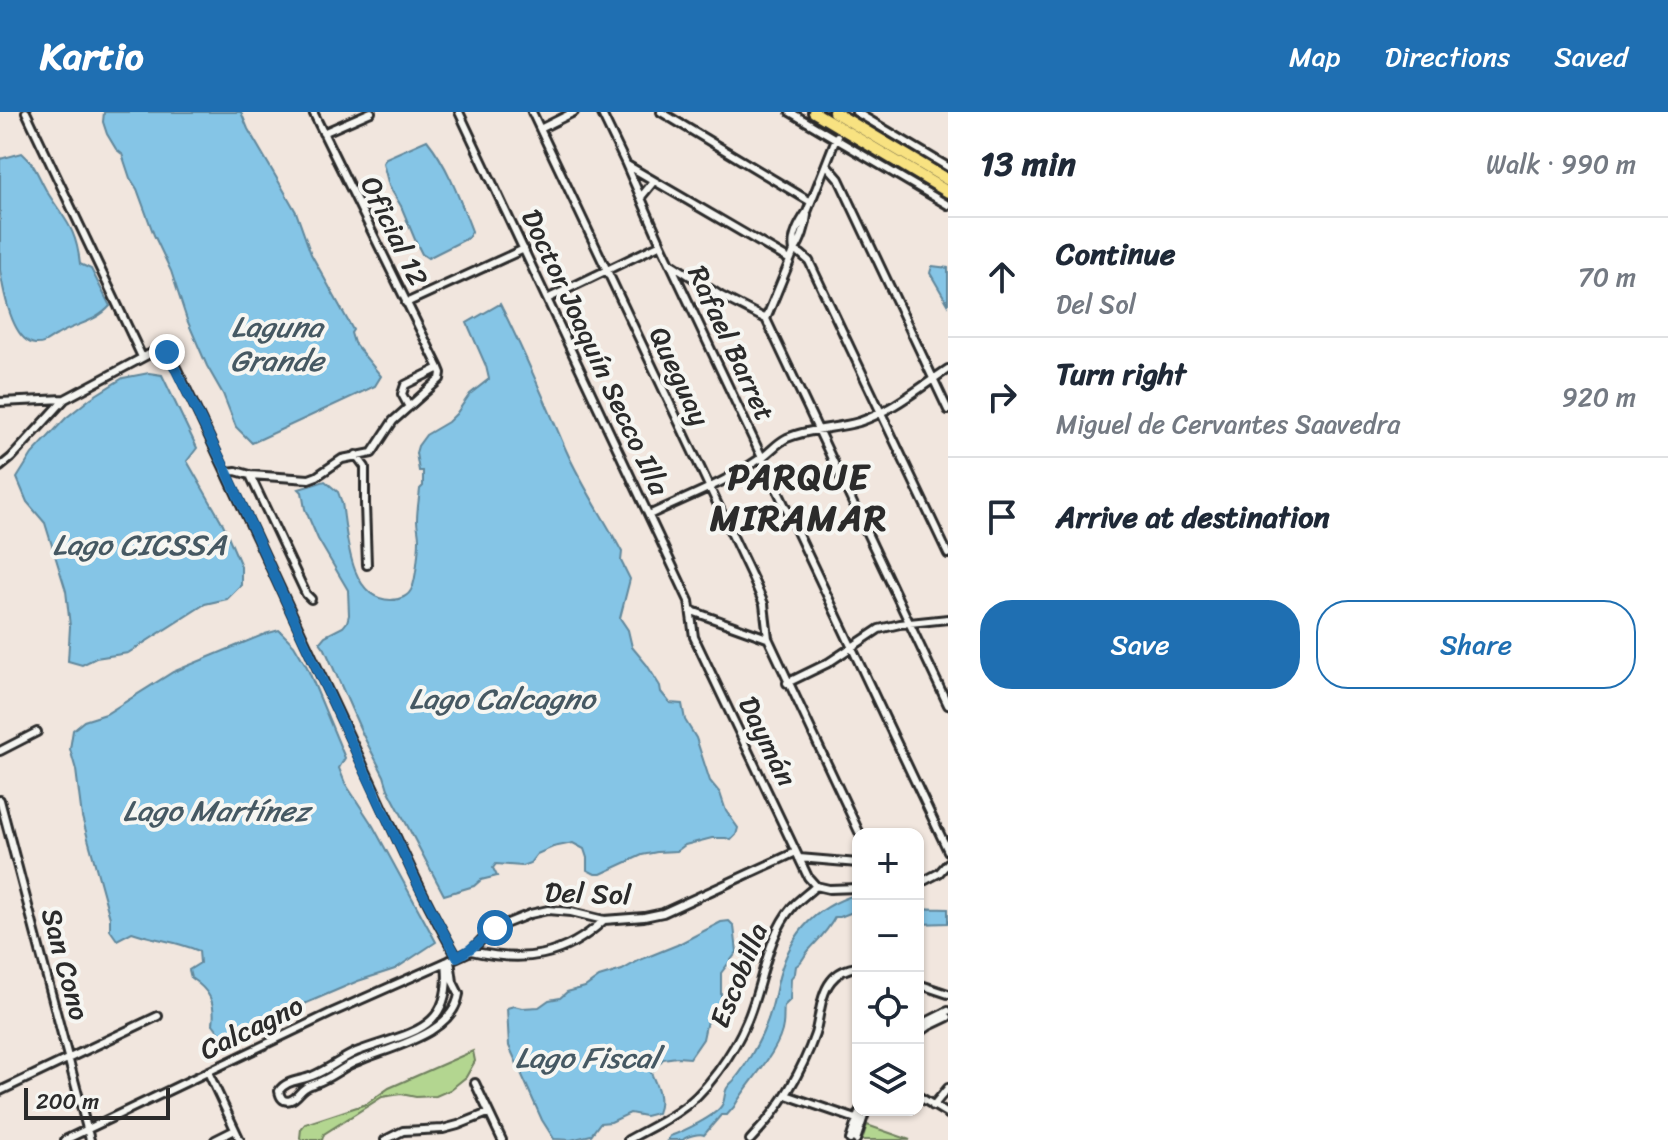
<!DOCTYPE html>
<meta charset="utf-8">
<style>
:root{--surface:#fff;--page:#f6f6f7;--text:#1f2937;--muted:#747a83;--line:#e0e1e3;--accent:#1f6fb2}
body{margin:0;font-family:Sriracha,sans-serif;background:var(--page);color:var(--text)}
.controls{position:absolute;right:24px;bottom:24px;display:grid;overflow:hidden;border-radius:16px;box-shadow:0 2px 6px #0004}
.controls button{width:72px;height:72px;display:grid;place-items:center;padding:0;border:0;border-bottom:2px solid var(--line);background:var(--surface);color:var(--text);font:40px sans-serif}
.scale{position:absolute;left:24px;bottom:20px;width:146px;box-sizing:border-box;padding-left:8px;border:4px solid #2b2b2b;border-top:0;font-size:22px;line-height:28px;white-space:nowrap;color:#2b2b2b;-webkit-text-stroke:6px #f6f6f2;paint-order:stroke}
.stop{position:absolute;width:24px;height:24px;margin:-18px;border:6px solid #1f6fb2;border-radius:50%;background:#fff}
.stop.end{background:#1f6fb2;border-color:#fff;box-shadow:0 2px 8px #0008}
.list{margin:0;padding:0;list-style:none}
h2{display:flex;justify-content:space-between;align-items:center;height:104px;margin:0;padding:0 32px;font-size:34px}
h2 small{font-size:26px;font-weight:400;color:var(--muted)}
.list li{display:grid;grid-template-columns:52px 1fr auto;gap:24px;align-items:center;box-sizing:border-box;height:120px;padding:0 32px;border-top:2px solid var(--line)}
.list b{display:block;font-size:30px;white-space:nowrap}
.list p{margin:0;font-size:26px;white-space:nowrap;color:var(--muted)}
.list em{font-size:26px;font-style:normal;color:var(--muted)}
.actions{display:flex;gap:16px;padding:24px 32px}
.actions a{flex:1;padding:18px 0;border:2px solid var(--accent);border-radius:32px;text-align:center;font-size:28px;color:var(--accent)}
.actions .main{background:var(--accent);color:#fff}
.icon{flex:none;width:44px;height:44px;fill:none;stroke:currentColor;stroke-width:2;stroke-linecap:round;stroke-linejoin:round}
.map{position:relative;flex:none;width:948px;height:1028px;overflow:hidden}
header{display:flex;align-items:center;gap:48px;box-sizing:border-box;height:112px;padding:0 40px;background:var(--accent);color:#fff}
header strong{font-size:38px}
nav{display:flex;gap:44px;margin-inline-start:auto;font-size:28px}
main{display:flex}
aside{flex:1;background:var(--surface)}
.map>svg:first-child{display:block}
.green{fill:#b3d690;stroke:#6f805e;stroke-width:2}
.water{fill:#85c5e6;stroke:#61879b;stroke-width:2}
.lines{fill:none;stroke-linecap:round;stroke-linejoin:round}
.street-casing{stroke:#2b2b2b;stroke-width:12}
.highway-casing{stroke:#2b2b2b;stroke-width:16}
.street{stroke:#f6f6f2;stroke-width:6}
.highway{stroke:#f8e281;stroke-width:10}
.route{stroke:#1f6fb2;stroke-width:10}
.labels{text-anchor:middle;stroke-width:8;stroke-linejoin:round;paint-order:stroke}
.street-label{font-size:28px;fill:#2b2b2b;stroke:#f6f6f2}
.water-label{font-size:30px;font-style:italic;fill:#465963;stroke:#f6f6f2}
.district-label{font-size:36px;font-weight:bold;letter-spacing:2px;fill:#2b2b2b;stroke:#f6f6f2}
</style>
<header>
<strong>Kartio</strong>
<nav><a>Map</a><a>Directions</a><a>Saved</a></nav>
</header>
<main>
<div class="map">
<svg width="948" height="1028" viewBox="0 0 948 1028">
<rect width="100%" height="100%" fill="#f1e6de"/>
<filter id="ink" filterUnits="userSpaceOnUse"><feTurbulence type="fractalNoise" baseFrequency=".0125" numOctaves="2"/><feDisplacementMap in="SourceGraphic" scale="16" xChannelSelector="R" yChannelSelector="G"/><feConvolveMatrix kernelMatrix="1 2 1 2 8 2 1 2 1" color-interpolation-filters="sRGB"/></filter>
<g filter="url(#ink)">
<!-- green -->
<path class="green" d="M473 939 475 949 466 965 450 978 436 984 416 985 401 982 382 985 324 1022 322 1028H302L300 1026 301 1017 305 1012 366 992 389 976Z
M867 1013 910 1028H862Z"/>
<!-- water -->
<path class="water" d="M104 0H241L248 17 283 77 296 100 311 142 353 218 351 221 354 231 381 264 375 274 252 331 236 315 223 282 207 254 187 208 171 159 154 123 137 77 130 66 122 42 116 37 107 22 103 10Z
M427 28C448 54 460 88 472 119L468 126 428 146 422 142 416 130 401 94 389 74 383 51 386 46Z
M22 41C35 52 38 64 46 78 64 108 76 114 80 152L91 157 110 194C96 210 75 212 57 223 49 227 45 233 35 232 12 229 3 177 0 158 0 146 0 133 0 121 0 96 0 71 0 47Z
M932 154 948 156V192L930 161Z
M500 192C524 239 545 289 566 338 582 374 604 406 622 440L621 449 630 467 620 506 628 518 632 535 647 553 660 574 661 580 670 591 682 592 685 608 696 626 710 669 720 681 726 699 738 716 736 723 731 728 726 726H712L685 733 677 739 657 740 642 743 601 762H595L587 758V746L584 737 573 731 553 735 537 742 530 751 522 754 496 752 493 756 497 764 481 768 474 774 444 783 388 677 384 664 363 623 325 537 320 530 325 524 343 515 347 510 349 503 348 478 318 427 305 397 302 380 299 377 325 369 338 380 342 391C347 423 349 488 391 488 400 488 409 484 412 476 416 468 419 436 419 427 419 420 417 414 417 408 417 398 419 387 420 377L423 374V359H419L416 341 418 334 426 323 448 310 456 302 470 282 489 267 486 254 467 211Z
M149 261 162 263 197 336 187 349 223 412 241 454V473L227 487 205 492 128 541 96 546 82 553 68 549 70 514 66 479 45 411 27 390 17 366 32 342 66 306 91 286 123 266Z
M279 518 294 533 307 555 345 646 339 656 345 671 373 714 436 830 395 857 358 869 302 893 248 925 225 928 213 912C216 890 209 878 191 866L189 858 200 851 199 839C176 829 155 828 132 820L117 828 110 818V806L82 705 76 658 70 637 73 618 84 609 106 602 173 560 265 522Z
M858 782V798L840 805H835C828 819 819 827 809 838 803 845 803 850 796 854L795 861 791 866 790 888 784 894C783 901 784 907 783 913 780 940 747 971 734 995L727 1003H721L704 1023C700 1021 686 1024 683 1028H668L670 1024C682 1020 716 1004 722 993 725 989 724 981 727 976 731 970 731 972 735 967 744 957 758 932 763 920 770 904 774 889 777 873 788 825 811 796 858 782Z
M918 795C929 798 937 796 948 797V811L918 812Z
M729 809 734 814 737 840 721 861V893L708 904 703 927 690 946 677 945 663 947 651 961C657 974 663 987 657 1001L645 1004 630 1001 611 1010 600 1011 591 1023 571 1028 554 1027 542 1008 509 934 507 896 514 894 522 896 539 895 549 888 560 886 567 880 585 875 599 865 622 858 640 848 677 833 721 810Z"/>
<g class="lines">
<!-- street casing -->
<g class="street-casing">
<path id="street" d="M26 0 142 245
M459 0 689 489 694 525 808 765 816 774
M532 0 753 467 764 492 768 526 860 722
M601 0 626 52 661 132 948 739
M661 0 811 90
M790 0 948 93
M856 0 948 55
M540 17 574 0
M323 21 371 0
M826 52 839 67 948 298
M627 53 790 148
M641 85 654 69
M794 139 801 142 809 149 948 442
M794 139C791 126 800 110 807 100L837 24
M670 151 721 184 766 207 948 593
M547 187 661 132
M406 191 524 137
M766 207 794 139C801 130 806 114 807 103
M0 290 65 287
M409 295 402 282 405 273 439 256
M356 343 365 355V392L367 453
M0 355 11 346 65 287 155 239H165L170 243C238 383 302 525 369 666 397 726 423 787 457 845
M227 360 236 359 250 363 309 367 317 364 342 347 372 341 393 309 440 267 441 261 439 256 313 0
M250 363 306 482 311 487
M649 403C685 386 725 371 758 348 769 342 775 332 787 326 810 316 835 317 859 310 892 299 919 276 948 257
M692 499 767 526
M787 571 828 551 879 517 900 512 948 507
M0 639 37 620
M0 688 90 1028
M799 746 858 751
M918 772 939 761 948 751
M816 774 829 777 858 776
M471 839C524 851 564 846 604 808
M446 850C454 921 408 920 356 940 341 947 327 958 312 964 300 969 286 968 279 979 280 985 283 991 291 988 297 986 300 979 305 976 311 972 310 974 316 971 328 967 338 959 349 953 382 936 452 926 459 882L453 870 450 848
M918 872 948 882
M918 914 948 899
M918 922 929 914 948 905
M208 960 240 1028
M475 971 502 1028
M0 979 158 904
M786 983 862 1009
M918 984 948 1002
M933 994 948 976
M65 1028 333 900 471 839 483 826 495 816 530 802 548 798 571 800 604 808 644 805 663 801 796 740
M215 1028 235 1018
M385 1028 403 1019 443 1017 458 1013 488 1001
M628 1028C644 1019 661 1011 676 1001 706 982 734 940 747 909 763 872 766 825 793 794 800 787 808 781 816 774
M750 1028C779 998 801 962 815 922 820 905 820 883 831 869 838 860 847 856 858 855
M850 1028 860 998
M856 1028 866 998"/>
</g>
<!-- highway casing -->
<g class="highway-casing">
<path id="highway" d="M814 0 948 80
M834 0 948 68"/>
</g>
<!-- street -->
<use href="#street" class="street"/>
<!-- highway -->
<use href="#highway" class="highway"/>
</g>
</g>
<g class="lines" filter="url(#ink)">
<!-- route -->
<path class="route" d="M167 240 227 360 303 527 418 773 457 845C472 838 482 827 495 816"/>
</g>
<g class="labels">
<!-- street labels -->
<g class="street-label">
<text transform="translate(395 119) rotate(64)" y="10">Oficial 12</text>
<text transform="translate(732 231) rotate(65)" y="10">Rafael Barret</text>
<text transform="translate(596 240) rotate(65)" y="10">Doctor Joaquín Secco Illa</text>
<text transform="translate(680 264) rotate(65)" y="10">Queguay</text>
<text transform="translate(768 629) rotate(64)" y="10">Daymán</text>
<text transform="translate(588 781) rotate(2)" y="10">Del Sol</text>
<text transform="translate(66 852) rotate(75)" y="10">San Cono</text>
<text transform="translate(738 863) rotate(-68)" y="10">Escobilla</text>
<text transform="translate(251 915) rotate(-26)" y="10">Calcagno</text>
</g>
<!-- water labels -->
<g class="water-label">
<text x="277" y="225">Laguna<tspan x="277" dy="34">Grande</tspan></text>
<text x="139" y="443">Lago CICSSA</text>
<text x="502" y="597">Lago Calcagno</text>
<text x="216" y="709">Lago Martínez</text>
<text x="587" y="956">Lago Fiscal</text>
</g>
<!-- district labels -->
<g class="district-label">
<text x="799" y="377">PARQUE<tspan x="799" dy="41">MIRAMAR</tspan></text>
</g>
</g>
</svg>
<div class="controls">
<button>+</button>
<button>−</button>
<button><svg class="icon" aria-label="locate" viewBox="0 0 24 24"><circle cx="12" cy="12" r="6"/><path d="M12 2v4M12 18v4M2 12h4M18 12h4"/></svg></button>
<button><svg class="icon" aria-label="layers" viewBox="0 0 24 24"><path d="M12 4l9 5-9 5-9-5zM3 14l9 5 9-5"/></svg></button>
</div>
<div class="scale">200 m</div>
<div class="stop" style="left:495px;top:816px"></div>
<div class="stop end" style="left:167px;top:240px"></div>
</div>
<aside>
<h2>13 min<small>Walk · 990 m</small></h2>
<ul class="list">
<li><svg class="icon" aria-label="ahead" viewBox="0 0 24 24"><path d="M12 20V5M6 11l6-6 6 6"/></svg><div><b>Continue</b><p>Del Sol</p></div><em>70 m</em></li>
<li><svg class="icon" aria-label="right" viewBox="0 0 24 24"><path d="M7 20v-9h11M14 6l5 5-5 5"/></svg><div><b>Turn right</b><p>Miguel de Cervantes Saavedra</p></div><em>920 m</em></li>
<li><svg class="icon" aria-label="arrive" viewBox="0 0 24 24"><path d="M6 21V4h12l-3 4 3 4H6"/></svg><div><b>Arrive at destination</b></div></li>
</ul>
<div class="actions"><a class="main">Save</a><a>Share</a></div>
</aside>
</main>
